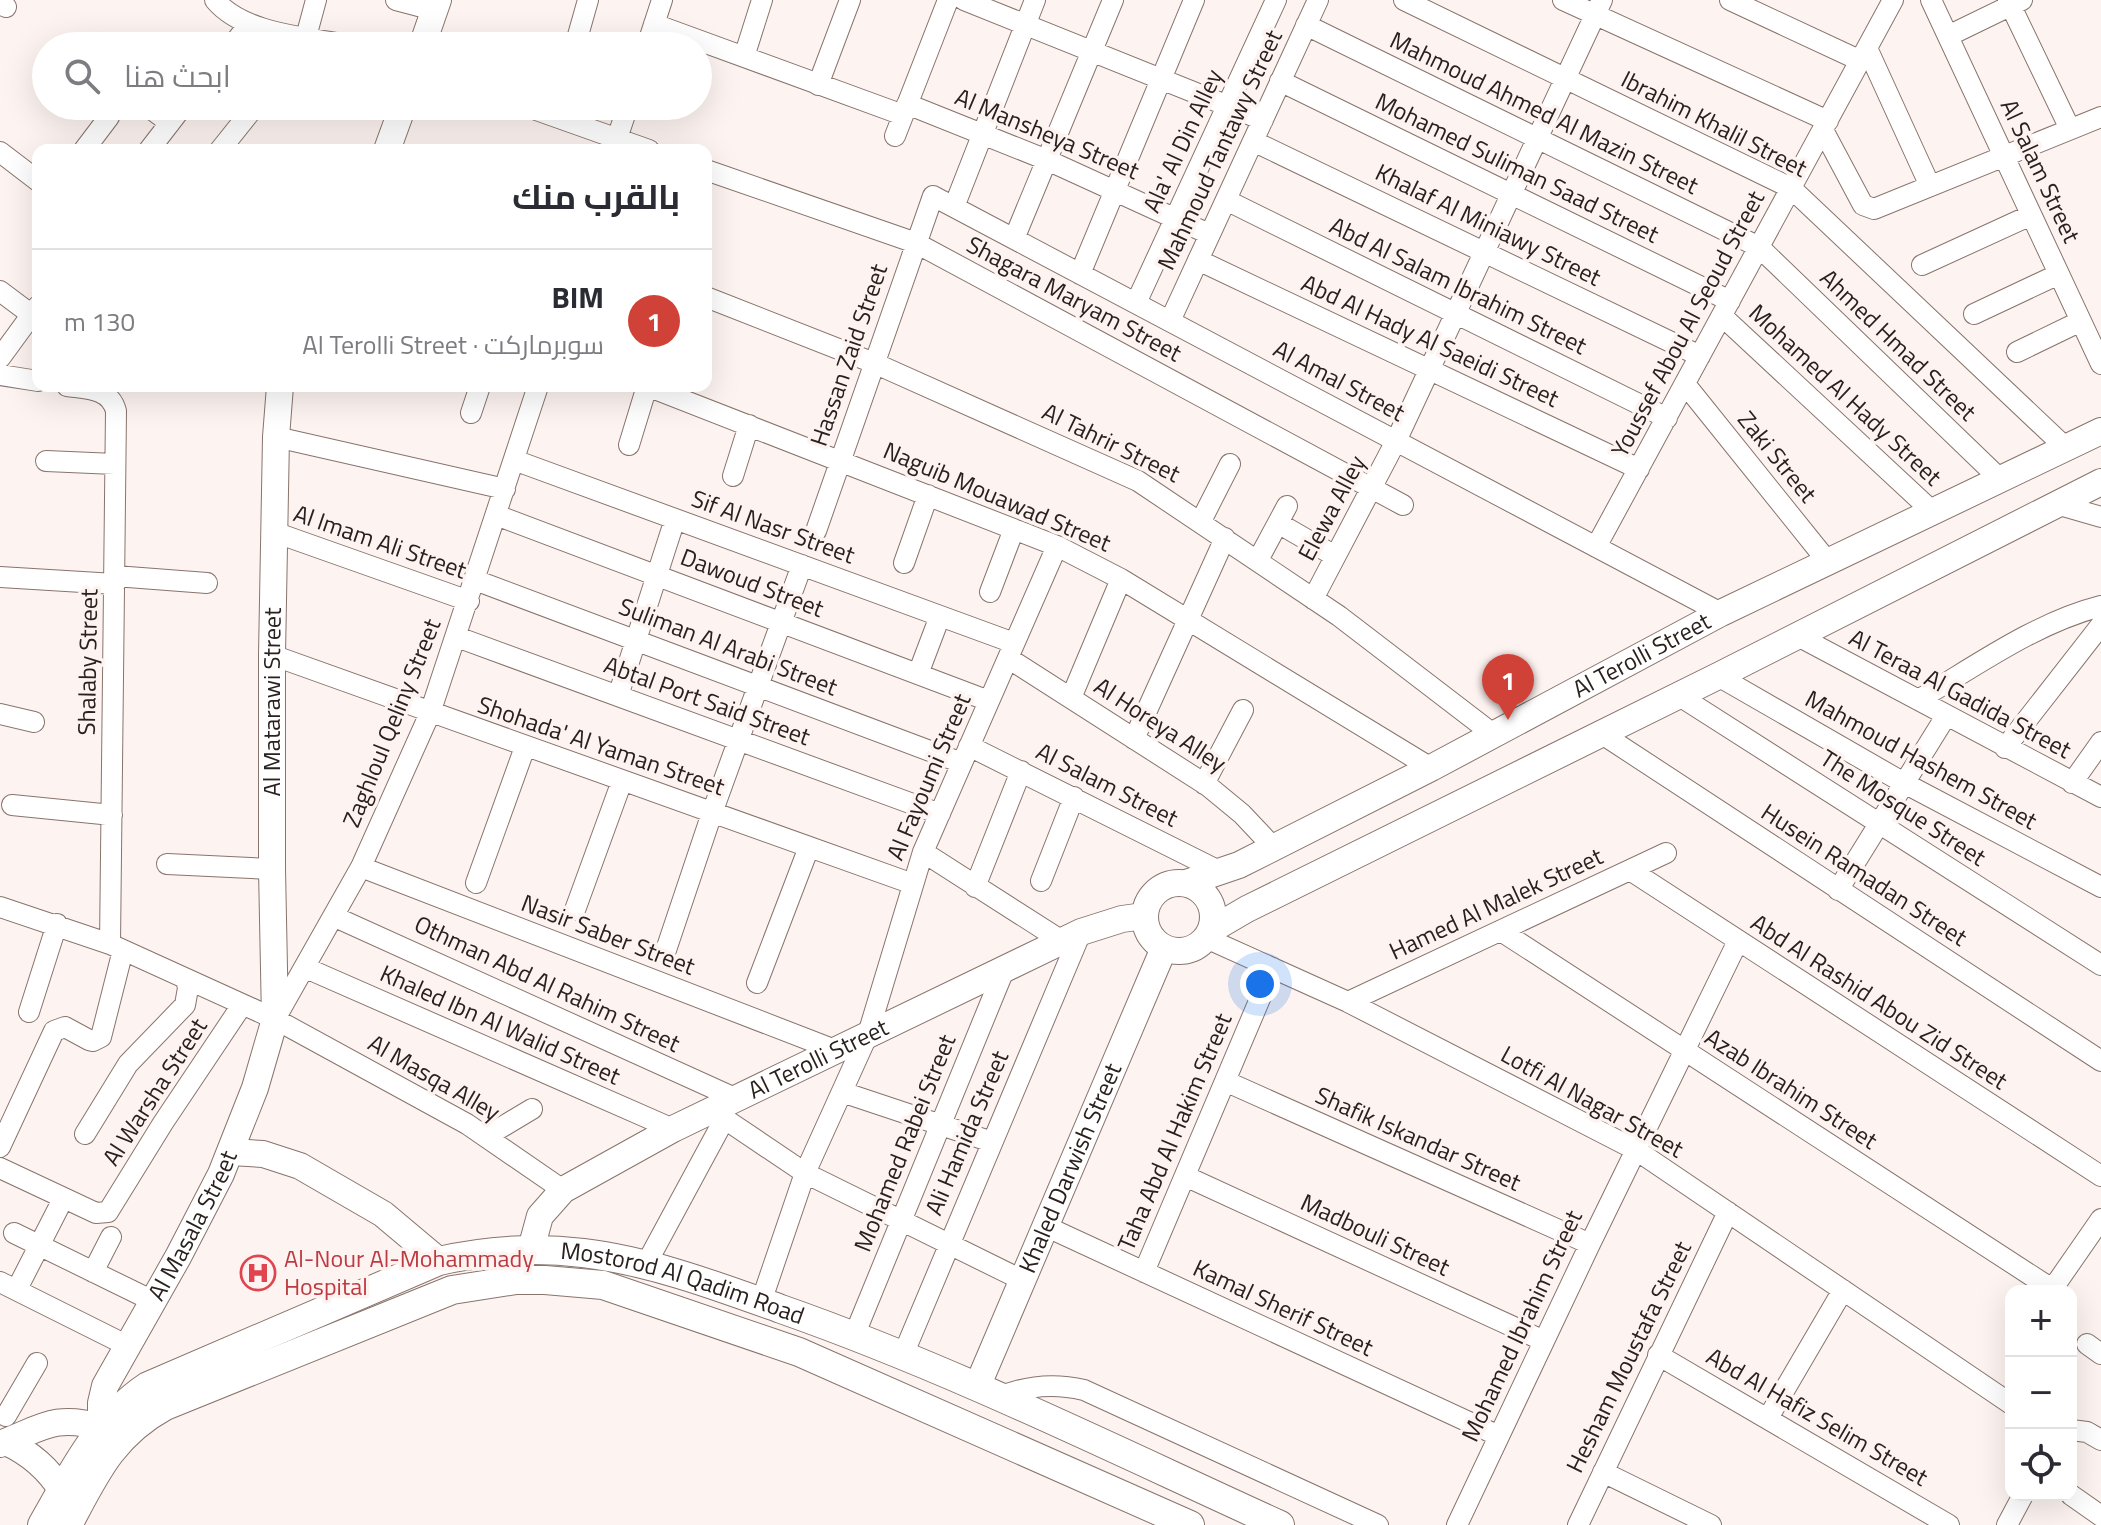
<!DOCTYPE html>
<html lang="ar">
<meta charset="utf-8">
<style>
:root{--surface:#fff;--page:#f2f2f3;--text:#2b2b33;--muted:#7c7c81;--line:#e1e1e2;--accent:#d04238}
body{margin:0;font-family:"Titillium Web",Cairo,sans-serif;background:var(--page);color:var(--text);direction:rtl}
.controls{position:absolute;right:24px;bottom:24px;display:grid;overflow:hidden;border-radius:16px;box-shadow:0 8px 32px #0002}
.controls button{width:72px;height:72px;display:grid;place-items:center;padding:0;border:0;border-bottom:2px solid var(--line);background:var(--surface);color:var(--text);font:40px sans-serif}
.you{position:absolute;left:1260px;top:984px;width:28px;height:28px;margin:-20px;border:6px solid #fff;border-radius:50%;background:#1a73e8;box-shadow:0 0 0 12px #1a73e833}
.badge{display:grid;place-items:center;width:52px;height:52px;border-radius:50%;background:var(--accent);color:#fff;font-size:26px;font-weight:700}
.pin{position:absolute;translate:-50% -66px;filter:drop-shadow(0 2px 4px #0008)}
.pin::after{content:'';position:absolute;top:42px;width:28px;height:24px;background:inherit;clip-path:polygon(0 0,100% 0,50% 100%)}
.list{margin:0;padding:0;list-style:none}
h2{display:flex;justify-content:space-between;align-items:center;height:104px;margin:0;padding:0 32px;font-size:34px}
h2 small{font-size:26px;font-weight:400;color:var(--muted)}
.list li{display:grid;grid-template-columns:52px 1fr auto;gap:24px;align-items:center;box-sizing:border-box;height:144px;padding:0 32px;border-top:2px solid var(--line)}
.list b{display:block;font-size:30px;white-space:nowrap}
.list p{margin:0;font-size:26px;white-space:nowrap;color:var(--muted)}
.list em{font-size:26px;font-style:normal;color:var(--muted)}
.icon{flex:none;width:44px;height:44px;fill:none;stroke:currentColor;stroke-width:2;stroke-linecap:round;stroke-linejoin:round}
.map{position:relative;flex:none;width:2101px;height:1525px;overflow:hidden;direction:ltr}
.search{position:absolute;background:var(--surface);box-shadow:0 8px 32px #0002;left:32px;top:32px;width:680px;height:88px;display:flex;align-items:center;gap:20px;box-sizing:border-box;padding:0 28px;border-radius:44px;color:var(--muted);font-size:30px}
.panel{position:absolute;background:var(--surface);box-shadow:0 8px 32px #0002;left:32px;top:144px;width:680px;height:248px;border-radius:16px;direction:rtl}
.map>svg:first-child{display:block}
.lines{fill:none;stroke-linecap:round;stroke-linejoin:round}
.minor-casing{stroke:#88746c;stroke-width:22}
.tertiary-casing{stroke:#88746c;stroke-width:28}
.secondary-casing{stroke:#88746c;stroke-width:30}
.minor{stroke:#fff;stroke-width:20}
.tertiary{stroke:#fff;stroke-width:26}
.secondary{stroke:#fff;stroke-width:28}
.labels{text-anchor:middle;stroke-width:7;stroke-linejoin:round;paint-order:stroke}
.street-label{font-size:24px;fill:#2a211e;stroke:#fdf3f0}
.health-label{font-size:24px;fill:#be3a42;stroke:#fdf3f0;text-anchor:start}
</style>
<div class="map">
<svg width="2101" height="1525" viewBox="0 0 2101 1525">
<rect width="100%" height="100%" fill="#fdf3f0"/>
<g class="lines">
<!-- minor casing -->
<g class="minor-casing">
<path id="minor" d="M215 0C244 35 310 37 353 46
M396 0 434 10
M964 0 1263 120
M1404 0 1791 188 2066 448
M1563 0 1828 121
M1730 0 1861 61
M1931 0 2101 364
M2008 0 2070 129
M0 4 6 7
M654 24 903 115
M1306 25 1759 247 2001 480
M1948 36 2022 0
M306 37 316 0
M232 46 249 24
M575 46 588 0
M647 46 662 0
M1867 48 1930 186
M744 57 762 0
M1280 81 1730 301
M818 85 850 0
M907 104 1047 160 1209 234
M147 106 170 123
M525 106 649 150
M1823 130 1863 205 1874 209 2101 117
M895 136 948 0
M1253 141 1700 356
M84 150 109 117
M149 150 183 106
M220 150 252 110
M613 150 628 106
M0 152 38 181
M706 170 916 243 1403 505
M1226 200 1667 418
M954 207 1035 0
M1014 239 1113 0
M1198 260 1639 469
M1922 265 2031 215
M1080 274 1194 0
M0 291 32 315
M706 297 874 363 1138 481 1339 616 1493 734
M1136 303 1276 0
M1974 314 2059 274
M1722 316 1933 512
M1170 321 1318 0
M2017 352 2081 321
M0 358 38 306
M0 375 38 381
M1685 384 1828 562
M67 386C87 389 110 388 116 411L110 944
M471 413 480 386
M276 437 505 489
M629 445 647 386 1057 546 1121 579 1431 768
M514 460 1014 643
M46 461 115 464
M733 476 749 425
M2056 504 2101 517
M496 515 989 701
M1201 521 1230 464
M1278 523 1335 556
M816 531 933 196 1721 613
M274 532 469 601
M1596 547 1893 0
M1258 560 1287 506
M904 563 928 495
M115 576 207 583
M0 577 115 584
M475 580 962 763
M990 592 1014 529
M1313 599 1396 441 1602 0
M1796 635 2101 797
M457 637 940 814
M272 655 913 884
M1008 658 1208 786 1242 814 1273 847
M918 674 940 616
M1718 676 1904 783 2101 887
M1678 695 2101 965
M618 696 675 519
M1071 698 1121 579
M1918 700C1976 666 2035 623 2101 606
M0 714 34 722
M1599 732 2101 1061
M1134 739 1225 538
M969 746 1221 872
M2005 748 2101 625
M2072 783 2101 742
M1204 784 1243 710
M12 805 112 815
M923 852 1062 941
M167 864 272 869
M361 867 835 1050
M1630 870 2101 1176
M1041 881 1074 797
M476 883 525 747
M975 887 1021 771
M1838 890 1946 716
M0 907 110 944 275 1019 467 1124 563 1190
M575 910 622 781
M335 917 737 1099
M1501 931 2052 1289
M1206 938 1348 1002 1636 1150 2011 1404
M666 950 712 813 802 565
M306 968 673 1129
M757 983 809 847
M1348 1002 1666 853
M29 1012 57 924
M275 1019 361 867 430 713 538 386
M1225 1081 1590 1244
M842 1092 992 1142
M713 1111 805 1173 1022 1280
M85 1134 128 1064 185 1005 188 988 186 979
M487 1136 532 1109
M0 1147 54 1031 65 1027 89 1040 93 1041 101 1037 123 950
M0 1168 96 1213 108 1212 163 1123 242 1005
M1185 1176 1544 1341
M1045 1226 1499 1436
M14 1233 153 1301
M645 1266 725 1118
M93 1272 111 1237
M1144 1272 1273 968
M0 1282 128 1346
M17 1289 63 1199
M2051 1291 2101 1219
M761 1302 805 1173 868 1034 923 852 1057 546
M854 1336 1004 970
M2087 1344 2101 1354
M903 1355 1081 932
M1658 1355 1949 1525
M1000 1397C1028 1385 1054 1383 1084 1390L1378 1525
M6 1416 37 1363
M1768 1418 1843 1290
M2071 1430 2087 1432 2101 1440
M1603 1472 1711 1525
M2071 1495 2101 1516
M1457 1525 1590 1244 1738 941
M1578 1525 1728 1212
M2007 1525 2023 1495"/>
</g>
<!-- tertiary casing -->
<g class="tertiary-casing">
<g id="tertiary">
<path d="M422 46 438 0"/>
<path d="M387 150 403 106"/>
<circle cx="1179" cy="917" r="34"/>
<path id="s1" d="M1186 883 1239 865 1431 768 1721 613 2101 431"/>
<path d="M1211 930 1247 909 1718 676 2101 482"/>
<path d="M231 1152 263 1154 300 1166 383 1214 439 1261"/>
<path id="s2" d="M531 1249 540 1216 563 1190 673 1129 1081 932 1122 919 1144 916"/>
<path id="s3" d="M977 1387 1164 948"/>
<path d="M6 1442C30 1453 48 1468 62 1491"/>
<path id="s4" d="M0 1444C42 1428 54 1414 101 1427V1403L105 1386 178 1257 221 1174 255 1088 275 1019 272 869V655L276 437 280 386"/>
</g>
</g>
<!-- secondary casing -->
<g class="secondary-casing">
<g id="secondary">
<path id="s5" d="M42 1525C72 1473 97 1420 148 1386L439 1261C487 1250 534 1247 583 1253 650 1261 717 1286 781 1309 952 1369 1115 1450 1280 1525"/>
<path d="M68 1525C95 1474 112 1435 165 1406L452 1290 516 1280H545L603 1285 799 1352 1190 1525"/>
</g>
</g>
<!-- minor -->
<use href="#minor" class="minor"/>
<!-- tertiary -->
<use href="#tertiary" class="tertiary"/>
<!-- secondary -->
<use href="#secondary" class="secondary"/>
</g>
<!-- icons -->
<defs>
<g id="hospital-ring" transform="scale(1.8)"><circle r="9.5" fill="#fdf3f0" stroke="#e0444e" stroke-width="1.5"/><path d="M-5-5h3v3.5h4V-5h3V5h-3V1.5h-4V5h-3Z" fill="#e0444e"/></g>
</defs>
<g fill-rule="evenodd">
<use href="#hospital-ring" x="258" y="1273"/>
</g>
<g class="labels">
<!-- street labels -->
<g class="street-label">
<text transform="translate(1544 113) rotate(26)" y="8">Mahmoud Ahmed Al Mazin Street</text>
<text transform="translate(1714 124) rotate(27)" y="8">Ibrahim Khalil Street</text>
<text transform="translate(1047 134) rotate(23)" y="8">Al Mansheya Street</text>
<text transform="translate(1183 141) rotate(-65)" y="8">Ala' Al Din Alley</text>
<text transform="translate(1220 150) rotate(-65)" y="8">Mahmoud Tantawy Street</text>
<text transform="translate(1517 168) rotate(26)" y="8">Mohamed Suliman Saad Street</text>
<text transform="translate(2040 171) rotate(65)" y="8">Al Salam Street</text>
<text transform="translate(1488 225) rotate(26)" y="8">Khalaf Al Miniawy Street</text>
<text transform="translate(1458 286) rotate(26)" y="8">Abd Al Salam Ibrahim Street</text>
<text transform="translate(1074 299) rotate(28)" y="8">Shagara Maryam Street</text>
<text transform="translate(1688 324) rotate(-62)" y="8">Youssef Abou Al Seoud Street</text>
<text transform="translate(1430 341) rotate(25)" y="8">Abd Al Hady Al Saeidi Street</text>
<text transform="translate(1898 345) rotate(44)" y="8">Ahmed Hmad Street</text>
<text transform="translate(849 355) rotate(-71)" y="8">Hassan Zaid Street</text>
<text transform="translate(1339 381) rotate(28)" y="8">Al Amal Street</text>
<text transform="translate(1845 395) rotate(43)" y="8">Mohamed Al Hady Street</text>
<text transform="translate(1111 443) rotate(26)" y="8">Al Tahrir Street</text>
<text transform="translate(1777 457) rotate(51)" y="8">Zaki Street</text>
<text transform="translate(997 497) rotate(23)" y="8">Naguib Mouawad Street</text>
<text transform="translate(1332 508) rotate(-62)" y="8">Elewa Alley</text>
<text transform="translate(773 527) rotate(20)" y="8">Sif Al Nasr Street</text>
<text transform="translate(380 542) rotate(19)" y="8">Al Imam Ali Street</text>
<text transform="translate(752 583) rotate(21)" y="8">Dawoud Street</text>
<text transform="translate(728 647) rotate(21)" y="8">Suliman Al Arabi Street</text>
<text dy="8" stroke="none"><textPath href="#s1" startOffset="510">Al Terolli Street</textPath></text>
<text transform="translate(88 662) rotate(-89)" y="8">Shalaby Street</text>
<text transform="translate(1960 694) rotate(28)" y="8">Al Teraa Al Gadida Street</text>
<text transform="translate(707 701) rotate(20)" y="8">Abtal Port Said Street</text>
<text dy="8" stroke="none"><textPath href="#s4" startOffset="870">Al Matarawi Street</textPath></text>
<text transform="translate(392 723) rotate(-68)" y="8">Zaghloul Qeliny Street</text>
<text transform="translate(1160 725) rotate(33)" y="8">Al Horeya Alley</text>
<text transform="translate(601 746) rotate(19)" y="8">Shohada' Al Yaman Street</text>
<text transform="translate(1921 760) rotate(29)" y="8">Mahmoud Hashem Street</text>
<text transform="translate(929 777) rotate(-67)" y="8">Al Fayoumi Street</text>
<text transform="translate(1107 785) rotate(27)" y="8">Al Salam Street</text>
<text transform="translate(1903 808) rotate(33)" y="8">The Mosque Street</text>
<text transform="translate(1864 875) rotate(33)" y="8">Husein Ramadan Street</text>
<text transform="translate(1496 904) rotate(-25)" y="8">Hamed Al Malek Street</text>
<text transform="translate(608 935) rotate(21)" y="8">Nasir Saber Street</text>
<text transform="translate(547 984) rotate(25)" y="8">Othman Abd Al Rahim Street</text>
<text transform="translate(1879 1002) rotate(33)" y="8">Abd Al Rashid Abou Zid Street</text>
<text transform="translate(500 1025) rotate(24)" y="8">Khaled Ibn Al Walid Street</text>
<text dy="8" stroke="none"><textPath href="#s2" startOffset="356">Al Terolli Street</textPath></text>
<text transform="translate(434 1078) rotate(30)" y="8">Al Masqa Alley</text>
<text transform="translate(1791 1089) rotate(33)" y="8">Azab Ibrahim Street</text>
<text transform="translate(155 1092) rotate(-57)" y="8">Al Warsha Street</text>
<text transform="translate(1592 1102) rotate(29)" y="8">Lotfi Al Nagar Street</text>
<text transform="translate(1175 1132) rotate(-67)" y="8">Taha Abd Al Hakim Street</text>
<text transform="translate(967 1133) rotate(-67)" y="8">Ali Hamida Street</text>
<text transform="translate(1418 1139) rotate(24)" y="8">Shafik Iskandar Street</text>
<text transform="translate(905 1143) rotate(-68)" y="8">Mohamed Rabei Street</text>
<text dy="8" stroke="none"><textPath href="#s3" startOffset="238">Khaled Darwish Street</textPath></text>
<text dy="8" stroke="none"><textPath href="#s4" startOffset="330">Al Masala Street</textPath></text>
<text transform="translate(1375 1235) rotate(25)" y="8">Madbouli Street</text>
<text dy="8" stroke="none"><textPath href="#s5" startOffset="742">Mostorod Al Qadim Road</textPath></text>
<text transform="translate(1283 1308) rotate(25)" y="8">Kamal Sherif Street</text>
<text transform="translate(1522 1326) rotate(-65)" y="8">Mohamed Ibrahim Street</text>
<text transform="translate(1629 1357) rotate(-64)" y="8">Hesham Moustafa Street</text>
<text transform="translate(1817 1417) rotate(30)" y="8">Abd Al Hafiz Selim Street</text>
</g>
<!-- health labels -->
<g class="health-label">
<text x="284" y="1267">Al-Nour Al-Mohammady<tspan x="284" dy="28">Hospital</tspan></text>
</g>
</g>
</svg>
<div class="controls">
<button>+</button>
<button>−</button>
<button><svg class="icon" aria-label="locate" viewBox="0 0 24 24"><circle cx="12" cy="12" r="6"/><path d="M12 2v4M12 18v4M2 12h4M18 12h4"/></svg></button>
</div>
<div class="you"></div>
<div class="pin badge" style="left:1508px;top:720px">1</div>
<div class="search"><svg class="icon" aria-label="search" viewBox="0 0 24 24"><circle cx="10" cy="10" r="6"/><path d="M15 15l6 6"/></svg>ابحث هنا</div>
<section class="panel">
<h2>بالقرب منك<small></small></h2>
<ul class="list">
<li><span class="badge">1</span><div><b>BIM</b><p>سوبرماركت · Al Terolli Street</p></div><em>130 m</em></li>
</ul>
</section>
</div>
